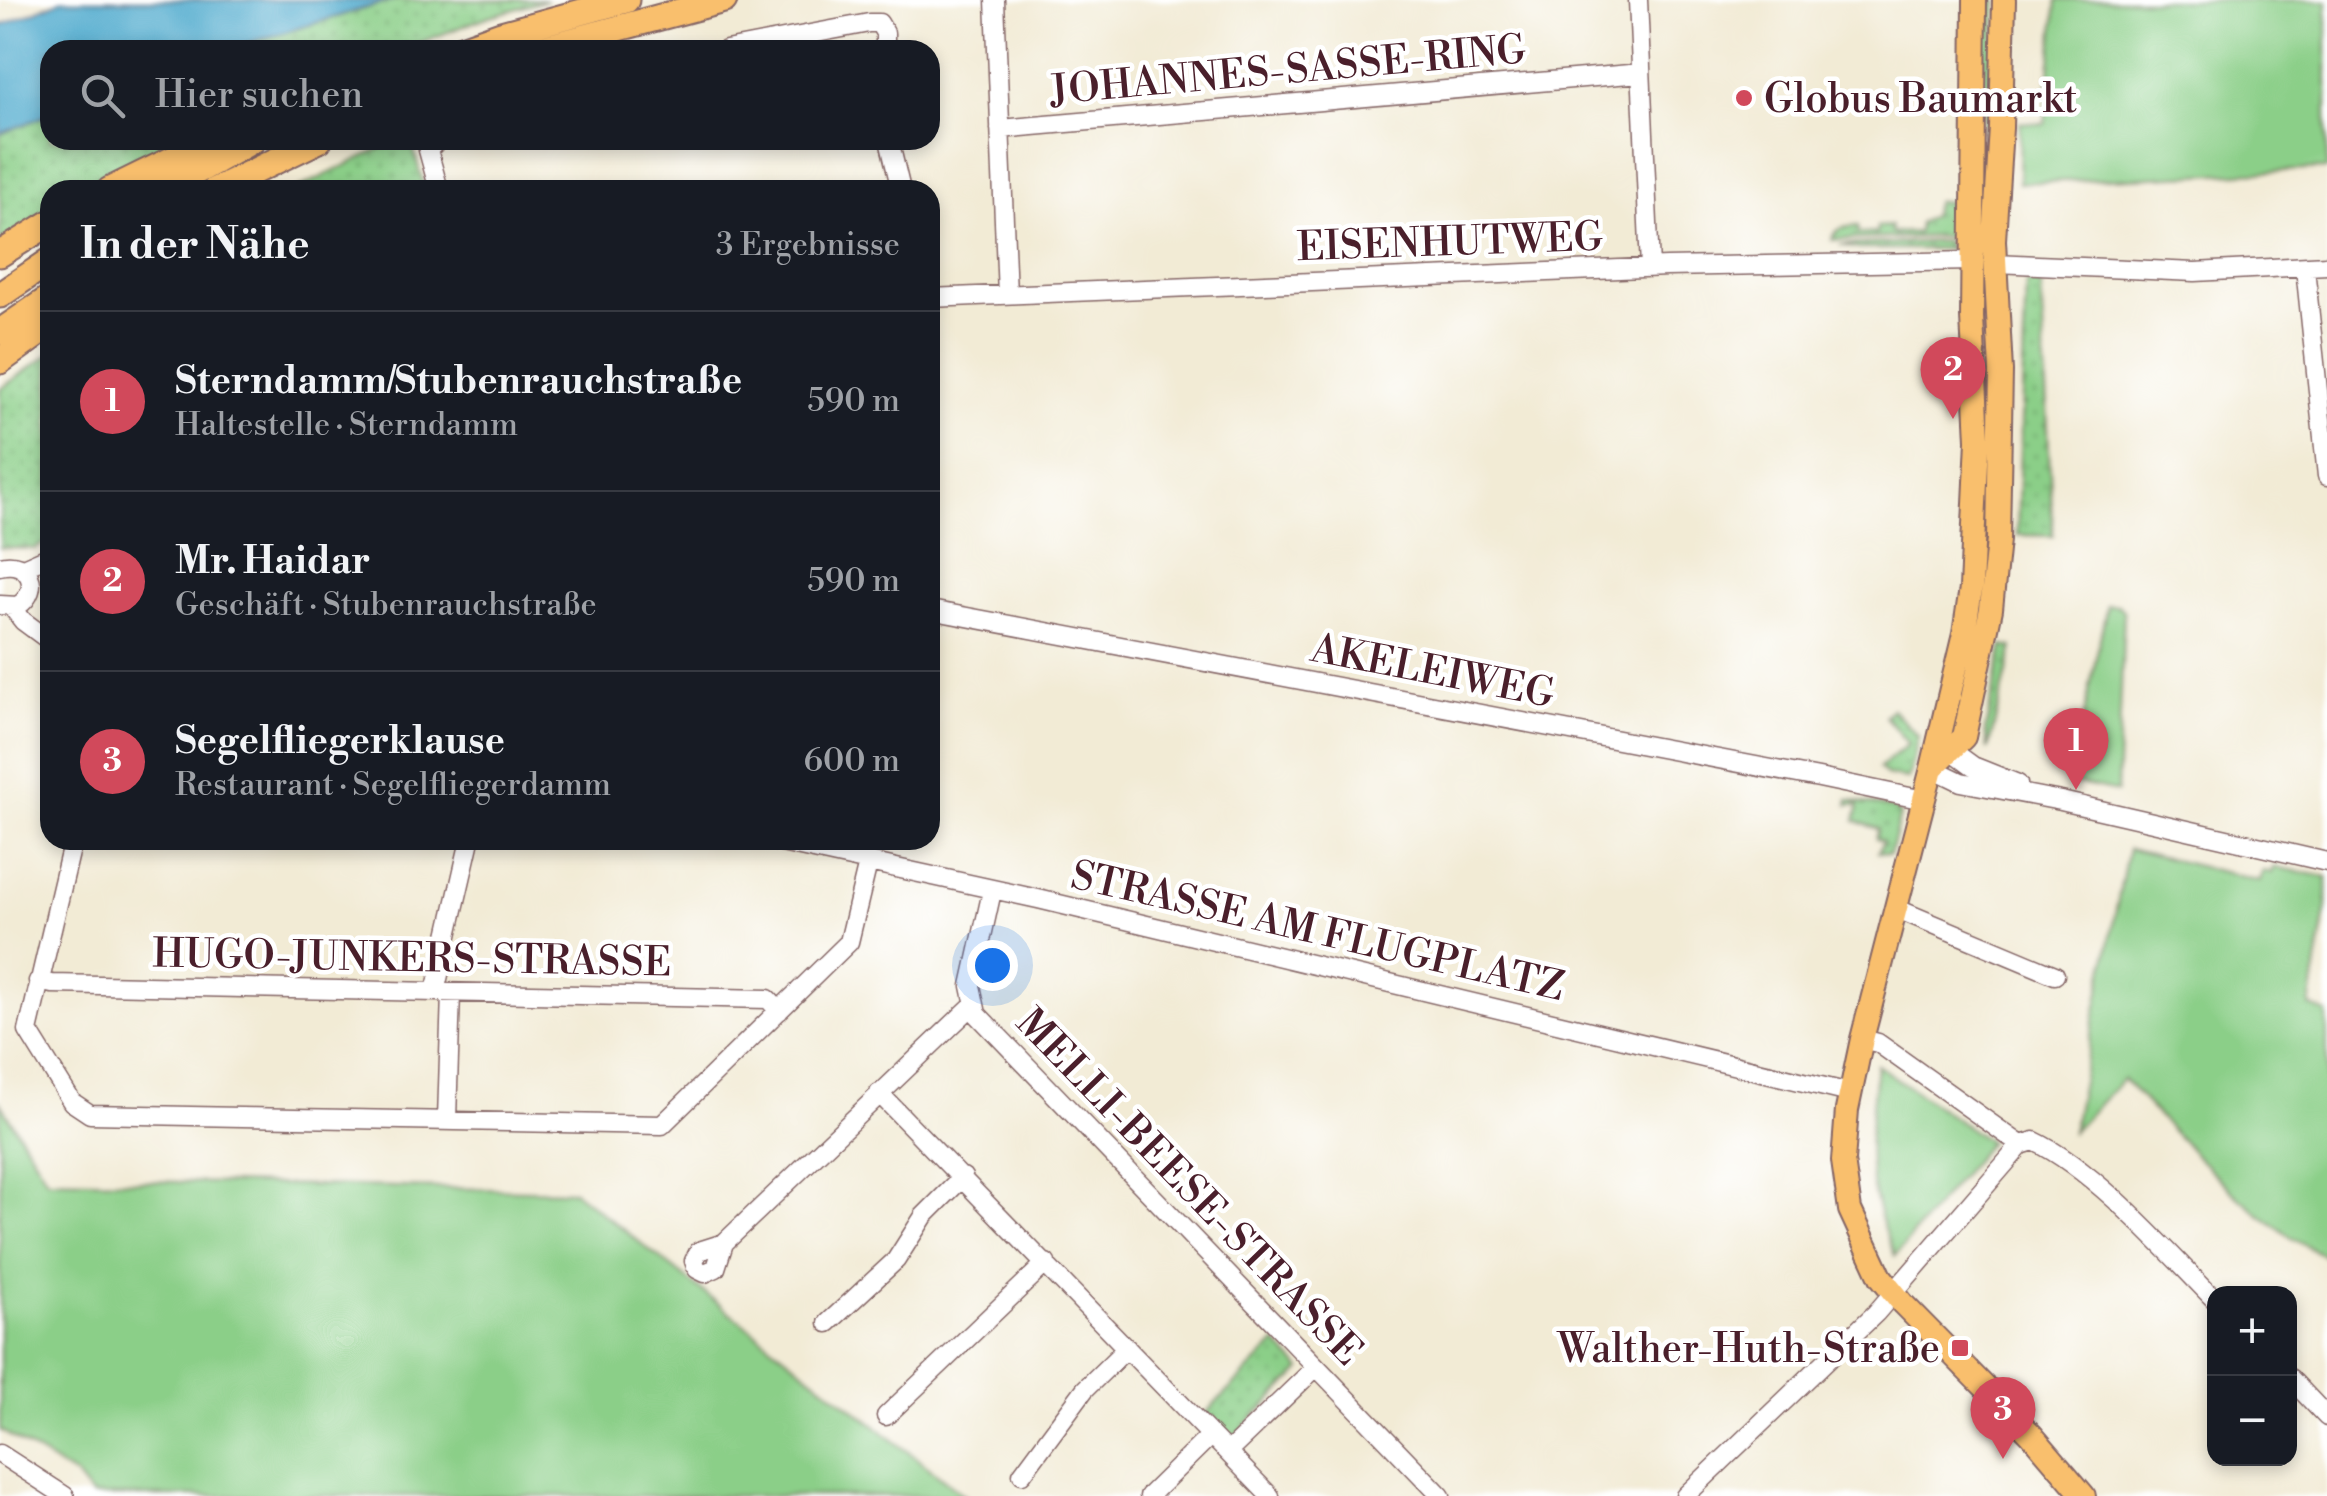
<!DOCTYPE html>
<html lang="de">
<meta charset="utf-8">
<style>
:root{--surface:#171b24;--page:#242831;--text:#f1f3f6;--muted:#9ea1a6;--line:#363941;--accent:#d1495b}
body{margin:0;font-family:"Libre Bodoni",serif;background:var(--page);color:var(--text)}
.controls{position:absolute;right:30px;bottom:30px;display:grid;overflow:hidden;border-radius:20px;box-shadow:0 5px 15px #0003}
.controls button{width:90px;height:90px;display:grid;place-items:center;padding:0;border:0;border-bottom:2px solid var(--line);background:var(--surface);color:var(--text);font:50px sans-serif}
.you{position:absolute;left:992px;top:965px;width:35px;height:35px;margin:-25px;border:8px solid #fff;border-radius:50%;background:#1a73e8;box-shadow:0 0 0 15px #1a73e833}
.badge{display:grid;place-items:center;width:65px;height:65px;border-radius:50%;background:var(--accent);color:#fff;font-size:32px;font-weight:700}
.pin{position:absolute;translate:-50% -82px;filter:drop-shadow(0 2px 5px #0008)}
.pin::after{content:'';position:absolute;top:52px;width:35px;height:30px;background:inherit;clip-path:polygon(0 0,100% 0,50% 100%)}
.list{margin:0;padding:0;list-style:none}
h2{display:flex;justify-content:space-between;align-items:center;height:130px;margin:0;padding:0 40px;font-size:42px}
h2 small{font-size:32px;font-weight:400;color:var(--muted)}
.list li{display:grid;grid-template-columns:65px 1fr auto;gap:30px;align-items:center;box-sizing:border-box;height:180px;padding:0 40px;border-top:2px solid var(--line)}
.list b{display:block;font-size:38px;white-space:nowrap}
.list p{margin:0;font-size:32px;white-space:nowrap;color:var(--muted)}
.list em{font-size:32px;font-style:normal;color:var(--muted)}
.icon{flex:none;width:55px;height:55px;fill:none;stroke:currentColor;stroke-width:2;stroke-linecap:round;stroke-linejoin:round}
.map{position:relative;flex:none;width:2327px;height:1496px;overflow:hidden}
.search{position:absolute;background:var(--surface);box-shadow:0 5px 15px #0003;left:40px;top:40px;width:900px;height:110px;display:flex;align-items:center;gap:25px;box-sizing:border-box;padding:0 35px;border-radius:30px;color:var(--muted);font-size:38px}
.panel{position:absolute;background:var(--surface);box-shadow:0 5px 15px #0003;left:40px;top:180px;width:900px;height:670px;border-radius:30px}
.map>svg:first-child{display:block}
.grass{fill:url(#grass-dots);stroke:#6a775a;stroke-width:2.5}
.green{fill:#8bcf88;stroke:#6a775a;stroke-width:2.5}
.water{fill:#4faacd;stroke:#4c647c;stroke-width:2.5}
.lines{fill:none;stroke-linecap:round;stroke-linejoin:round}
.minor-casing{stroke:#856666;stroke-width:21}
.major-casing{stroke:#856666;stroke-width:26}
.highway-casing{stroke:#856666;stroke-width:29}
.minor{stroke:#fff;stroke-width:18}
.major{stroke:#f9bf6d;stroke-width:22}
.highway{stroke:#f9bf6d;stroke-width:25}
.poi-dot{fill:#d1495b;stroke:#fff;stroke-width:4}
.labels{text-anchor:middle;stroke-width:9;stroke-linejoin:round;paint-order:stroke}
.street-label{font-size:40px;fill:#4a1f2b;stroke:#fff}
.poi-label{font-size:40px;fill:#4a1f2b;stroke:#fff;text-anchor:start}
</style>
<div class="map">
<svg width="2327" height="1496" viewBox="0 0 2327 1496">
<defs>
<pattern id="grass-dots" width="8" height="8" patternUnits="userSpaceOnUse" patternTransform="scale(2.5)"><rect width="8" height="8" fill="#8bcf88"/><path d="M2 2h.1M6 6h.1" fill="none" stroke="#79b176" stroke-width="1.8" stroke-linecap="round"/></pattern>
</defs>
<rect width="100%" height="100%" fill="#fff"/>
<filter id="ink" filterUnits="userSpaceOnUse"><feTurbulence type="fractalNoise" baseFrequency=".01" numOctaves="2"/><feDisplacementMap in="SourceGraphic" scale="20" xChannelSelector="R" yChannelSelector="G"/><feConvolveMatrix kernelMatrix="1 2 1 2 8 2 1 2 1" color-interpolation-filters="sRGB"/></filter>
<filter id="wash" filterUnits="userSpaceOnUse"><feTurbulence type="fractalNoise" baseFrequency=".0048" numOctaves="4" result="noise"/><feDisplacementMap in="SourceGraphic" scale="40" xChannelSelector="R" yChannelSelector="G"/><feGaussianBlur stdDeviation="2.25" result="paint"/><feColorMatrix in="noise" values="0 0 0 0 0 0 0 0 0 0 0 0 0 0 0 0 0 1.4 0 .05"/><feComposite in="paint" operator="in"/></filter>
<g filter="url(#wash)">
<rect width="100%" height="100%" fill="#f2ebd5"/>
<!-- grass -->
<path class="grass" d="M393 0H547L487 17 401 50H225Z
M1982 0H1996L1984 235 1985 204Z
M50 114V140H188L91 190H50V211L0 242V134Z
M398 140H411L425 190H295Z
M1957 201 1959 211 1956 236 1832 240C1835 227 1846 227 1858 226L1859 234 1877 233V227L1891 226V233L1918 232 1919 223 1931 216 1936 202Z
M1947 241 1949 249H1859L1840 245Z
M2026 283H2041L2053 536 2017 535Z
M50 354V540L35 549 0 548V389Z
M2003 646 2013 648 1988 750 1985 731Z
M1892 709 1918 736 1908 779 1886 775 1879 768 1908 744 1885 716Z
M1849 800 1895 809 1900 815 1890 854 1878 852 1883 841 1876 839 1879 829 1855 821 1859 805H1848Z
M1276 1343 1302 1370 1226 1444 1200 1419Z"/>
<!-- green -->
<path class="green" d="M2057 0H2327V169L2019 183 2020 122 2045 124Z
M2107 605H2118L2124 612 2117 792 2070 782Z
M2128 849 2260 881 2263 871 2272 873 2274 867 2327 877V905L2310 1006 2327 1013V1257C2245 1219 2186 1143 2123 1079L2072 1132Z
M1877 1065 1989 1142 1895 1256C1862 1182 1867 1143 1877 1065Z
M0 1103 47 1179 574 1191 965 1496H91L75 1476 0 1430Z"/>
<!-- water -->
<path class="water" d="M61 0H393L225 50H50V114L0 134V26Z"/>
</g>
<g filter="url(#ink)">
<g class="lines">
<!-- minor casing -->
<g class="minor-casing">
<path id="minor" d="M995 0 1007 295
M1638 0 1650 268
M726 50 869 23H879L885 33V50
M1000 129 1641 73
M438 140 428 150 439 190
M889 140 901 190
M1995 263 2195 272 2327 265
M2305 268 2327 476
M930 298 1667 267 1973 261
M0 566C29 558 43 589 18 606L0 605
M23 568 50 556
M12 607 23 621 50 641
M930 610 1819 778 1924 800
M1951 750 1973 766 2018 784
M1932 768 1961 782 2061 801 2327 862
M73 840 28 1031 72 1102 90 1114 662 1125 849 942 868 863
M768 840 1038 899 1850 1093
M992 891 971 986 977 1014 1441 1496
M1895 908 2055 975
M38 981 52 984 768 999 779 1011
M435 992 470 840
M1862 1039 1878 1043 2021 1145
M879 1093 1270 1496
M447 1119 451 993
M2021 1145 2034 1141C2095 1170 2166 1250 2214 1299
M724 1243 699 1251 694 1261 697 1269 705 1273 716 1268 724 1243 973 1005
M828 1323 896 1260 924 1216 963 1177
M2290 1378 2327 1417
M886 1416 1046 1263
M1228 1452 1316 1367
M0 1454 65 1496
M1022 1474 1085 1389 1127 1348
M1149 1496 1211 1435
M1685 1496 1876 1313 2021 1145"/>
</g>
<!-- major casing -->
<g class="major-casing">
<path id="major" d="M1975 0 1972 317 1978 440 1971 588 1964 634 1932 768 1862 1039 1847 1110 1843 1161 1850 1210 1881 1277 1903 1304 2031 1434 2084 1496
M1932 768 1964 737 1991 609 1998 540 2001 371 1994 240 2001 128 2004 0"/>
</g>
<!-- highway casing -->
<g class="highway-casing">
<path id="highway" d="M456 50 501 34 626 0
M537 50 724 0
M110 190 212 140
M163 190 253 140
M215 190 319 140
M0 254 50 223
M0 295 50 261
M0 332 50 298
M0 361 50 325"/>
</g>
<!-- minor -->
<use href="#minor" class="minor"/>
<!-- major -->
<use href="#major" class="major"/>
<!-- highway -->
<use href="#highway" class="highway"/>
</g>
</g>
<!-- markers -->
<g class="poi-dot">
<circle cx="1744" cy="98" r="10"/>
<rect x="1950" y="1338" width="20" height="20" rx="5"/>
</g>
<g class="labels">
<!-- street labels -->
<g class="street-label">
<text transform="translate(1288 69) rotate(-5)" y="14">JOHANNES-SASSE-RING</text>
<text transform="translate(1450 241) rotate(-2)" y="14">EISENHUTWEG</text>
<text transform="translate(1433 670) rotate(11)" y="14">AKELEIWEG</text>
<text transform="translate(1318 930) rotate(13)" y="14">STRASSE AM FLUGPLATZ</text>
<text transform="translate(412 957) rotate(1)" y="14">HUGO-JUNKERS-STRASSE</text>
<text transform="translate(1190 1186) rotate(46)" y="14">MELLI-BEESE-STRASSE</text>
</g>
<!-- poi labels -->
<g class="poi-label">
<text x="1764" y="112">Globus Baumarkt</text>
<text x="1940" y="1362" text-anchor="end">Walther-Huth-Straße</text>
</g>
</g>
</svg>
<div class="controls">
<button>+</button>
<button>−</button>
</div>
<div class="you"></div>
<div class="pin badge" style="left:2076px;top:790px">1</div>
<div class="pin badge" style="left:1953px;top:419px">2</div>
<div class="pin badge" style="left:2003px;top:1459px">3</div>
<div class="search"><svg class="icon" aria-label="search" viewBox="0 0 24 24"><circle cx="10" cy="10" r="6"/><path d="M15 15l6 6"/></svg>Hier suchen</div>
<section class="panel">
<h2>In der Nähe<small>3 Ergebnisse</small></h2>
<ul class="list">
<li><span class="badge">1</span><div><b>Sterndamm/Stubenrauchstraße</b><p>Haltestelle · Sterndamm</p></div><em>590 m</em></li>
<li><span class="badge">2</span><div><b>Mr. Haidar</b><p>Geschäft · Stubenrauchstraße</p></div><em>590 m</em></li>
<li><span class="badge">3</span><div><b>Segelfliegerklause</b><p>Restaurant · Segelfliegerdamm</p></div><em>600 m</em></li>
</ul>
</section>
</div>
